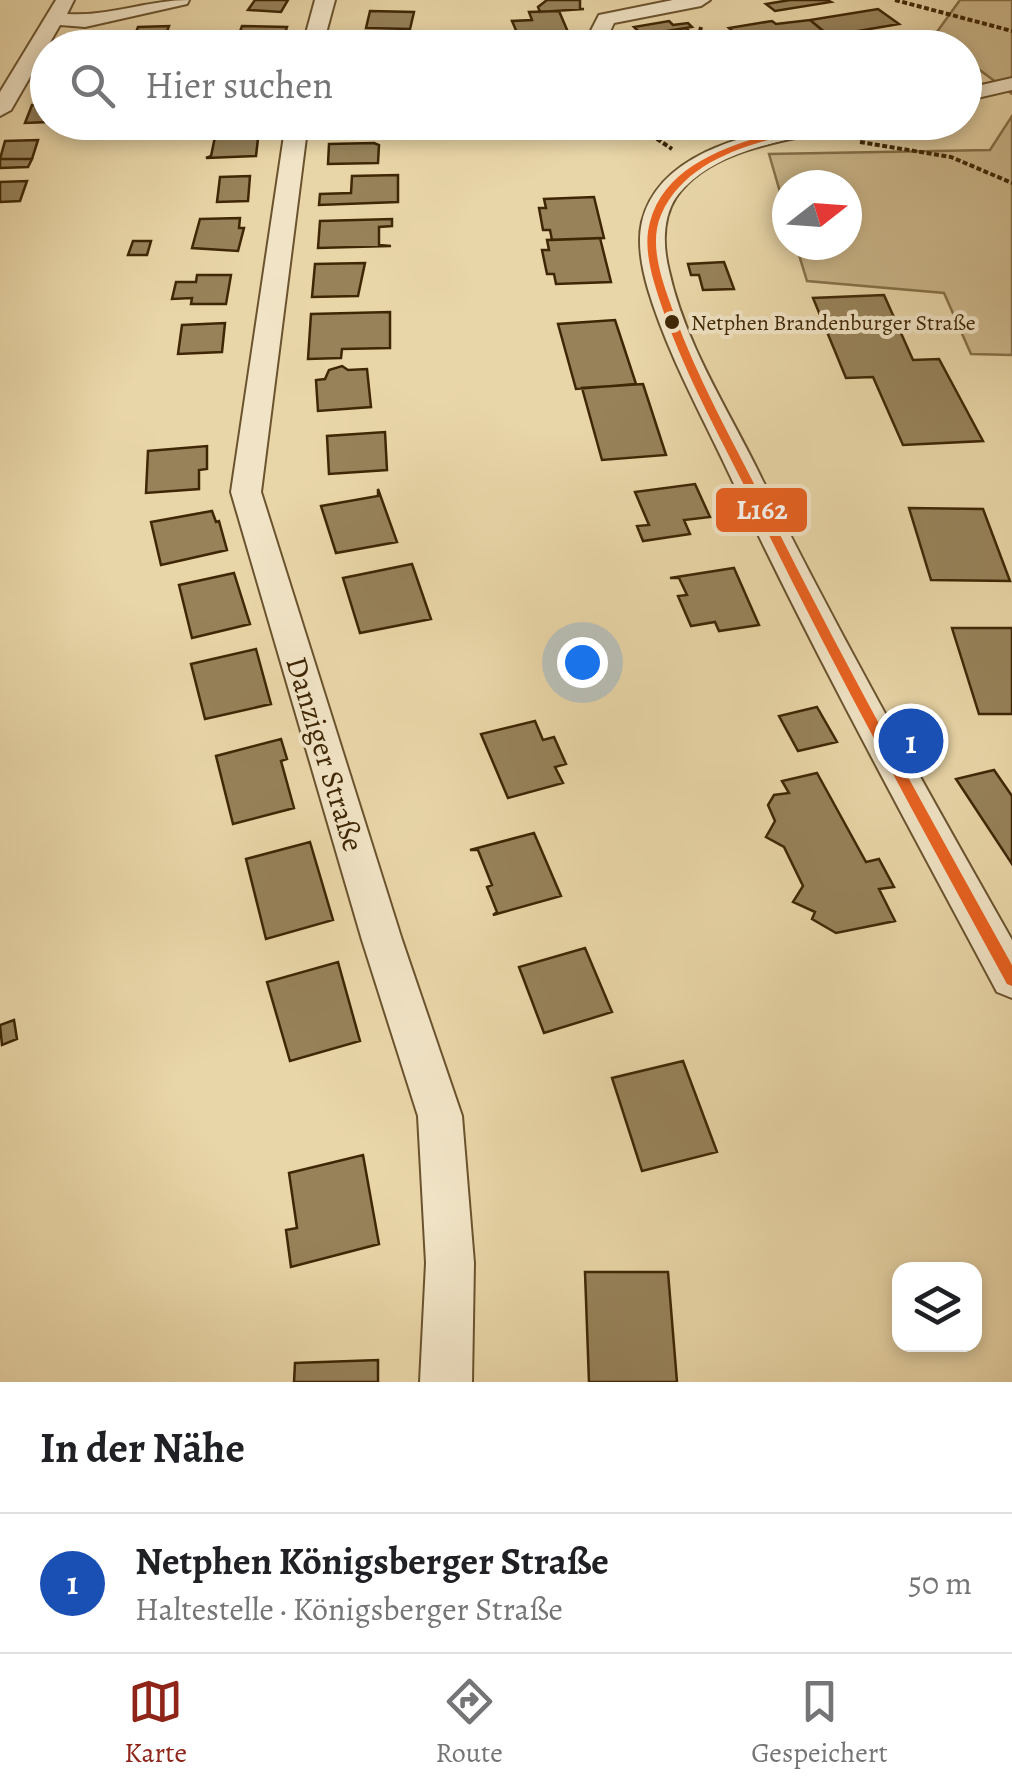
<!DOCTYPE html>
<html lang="de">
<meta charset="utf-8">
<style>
:root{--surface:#fff;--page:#f6f6f6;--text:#202124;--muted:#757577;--line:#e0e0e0;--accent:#8f2418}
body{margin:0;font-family:Alegreya,serif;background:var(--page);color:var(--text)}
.controls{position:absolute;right:30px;bottom:30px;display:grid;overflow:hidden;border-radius:20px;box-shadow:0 5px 15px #0003}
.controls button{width:90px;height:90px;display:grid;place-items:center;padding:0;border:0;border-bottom:2px solid var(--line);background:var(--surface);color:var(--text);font:50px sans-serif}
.compass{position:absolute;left:772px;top:170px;width:90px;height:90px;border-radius:50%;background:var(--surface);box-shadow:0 5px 15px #0003;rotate:73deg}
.you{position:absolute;left:582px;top:662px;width:35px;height:35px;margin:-25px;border:8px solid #fff;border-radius:50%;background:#1a73e8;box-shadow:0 0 0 15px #1a73e833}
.badge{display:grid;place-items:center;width:65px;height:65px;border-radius:50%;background:var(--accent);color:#fff;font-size:32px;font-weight:700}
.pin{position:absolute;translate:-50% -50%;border:5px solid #fff;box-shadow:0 2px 10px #0006}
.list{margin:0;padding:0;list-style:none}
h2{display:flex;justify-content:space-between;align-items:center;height:130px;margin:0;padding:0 40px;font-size:42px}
h2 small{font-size:32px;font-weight:400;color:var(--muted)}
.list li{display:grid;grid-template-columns:65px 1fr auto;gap:30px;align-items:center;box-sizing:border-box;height:140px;padding:0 40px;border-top:2px solid var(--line)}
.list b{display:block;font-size:38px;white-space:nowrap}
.list p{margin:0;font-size:32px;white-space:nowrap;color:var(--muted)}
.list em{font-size:32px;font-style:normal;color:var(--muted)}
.icon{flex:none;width:55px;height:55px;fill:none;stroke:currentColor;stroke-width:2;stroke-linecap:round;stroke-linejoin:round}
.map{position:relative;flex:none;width:1012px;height:1382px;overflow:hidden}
.search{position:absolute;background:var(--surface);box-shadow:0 5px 15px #0003;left:30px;right:30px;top:30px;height:110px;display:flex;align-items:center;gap:25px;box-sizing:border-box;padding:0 35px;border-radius:55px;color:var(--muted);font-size:38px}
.sheet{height:270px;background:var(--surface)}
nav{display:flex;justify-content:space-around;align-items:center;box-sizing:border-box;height:140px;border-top:2px solid var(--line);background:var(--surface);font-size:28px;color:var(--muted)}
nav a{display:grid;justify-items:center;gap:5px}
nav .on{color:var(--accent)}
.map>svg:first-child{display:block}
.green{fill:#ccb88c;stroke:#867048;stroke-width:2.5}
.building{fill:#97825a;stroke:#3f2705;stroke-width:2.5}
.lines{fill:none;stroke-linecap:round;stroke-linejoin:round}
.street-casing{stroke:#6a532e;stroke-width:4}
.path{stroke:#3f2705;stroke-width:4;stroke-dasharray:5 2.5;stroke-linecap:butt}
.street{fill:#f1e4c6;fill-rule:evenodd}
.bus-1-casing{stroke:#f1e4c6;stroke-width:8}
.bus-1{fill:#e96221;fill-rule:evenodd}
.bus-dot{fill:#3f2705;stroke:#f1e4c6;stroke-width:4}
.labels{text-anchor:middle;stroke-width:8;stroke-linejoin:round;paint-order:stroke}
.far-bus-label{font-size:22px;fill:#3f2705;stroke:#f1e4c6;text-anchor:start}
.street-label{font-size:30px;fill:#3f2705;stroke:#f1e4c6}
.line-badge{stroke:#f1e4c6;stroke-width:4}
.badge-label{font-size:28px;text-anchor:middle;font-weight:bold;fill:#fff}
</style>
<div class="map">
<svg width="1012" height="1382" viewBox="0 0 1012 1382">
<rect width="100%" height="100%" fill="#e9d6a8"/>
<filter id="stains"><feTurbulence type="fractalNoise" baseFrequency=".002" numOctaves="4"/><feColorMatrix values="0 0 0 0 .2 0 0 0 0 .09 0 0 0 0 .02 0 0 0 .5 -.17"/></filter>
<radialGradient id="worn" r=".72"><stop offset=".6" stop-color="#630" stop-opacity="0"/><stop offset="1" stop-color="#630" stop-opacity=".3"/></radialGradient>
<!-- green -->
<path class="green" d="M960 0H1012V94L965 59 964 48 949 47 934 36Z
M1012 116V355L971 354 944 293 807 281 796 245H847V185H787V216L769 154 990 150Z"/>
<!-- building -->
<path class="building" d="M255 0H288L281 12 248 10Z
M547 0H580V9H584L540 12 538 7Z
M790 0H827L831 2 775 11 766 4Z
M878 9 899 24 829 36 810 20Z
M370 11 414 12 410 29 366 28Z
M559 11 568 32 518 35 512 21 532 20 529 12Z
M810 20 827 34 751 47 729 28 772 21 776 24Z
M669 21 673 25 688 23 692 27 642 35 634 27Z
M169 26 163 42H132L138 27Z
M242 26 287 27 285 33H276L271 43 236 42Z
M686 28 691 33 676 35 680 39 644 44 635 36Z
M344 32 389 33 388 38H392L389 48H349L352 37H343Z
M546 34 556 47 521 48 518 35Z
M32 105H48V122L25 123Z
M664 122H741L705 134 699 130 679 135Z
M259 130 256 156 206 158 211 156 216 132 212 131Z
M38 140 32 159H0L5 141Z
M374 143 379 145 378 163 328 164 329 144Z
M0 159H32L28 167 0 168Z
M398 175V202L319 205 320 194 351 193 352 176Z
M250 176 248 201 217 202 220 177Z
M27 181 20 201 0 202V182Z
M594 197 604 238 552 240 550 230H543L539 208H546L544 199Z
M240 218 239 228H244L238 251 192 248 200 219Z
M392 219V226L379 227V245L391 246 318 248 320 221Z
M600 238 611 282 556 284 554 274H547L542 250H549L547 240Z
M133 241H151L147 255H128Z
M724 262 734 289 703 290 699 275H691L688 264Z
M365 263 358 296 312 297 315 264Z
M197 275H231L226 304H191L192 298 172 299 176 282H196Z
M884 295 913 360 939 359 983 441 903 445 873 377 846 378 813 298Z
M390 312V348L342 349 341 358 308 359 311 314Z
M615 320 636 384 576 389 558 324Z
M225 323 222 352 178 354 182 325Z
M342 366 348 370 367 369 371 407 318 411 316 380 325 379 329 370Z
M643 384 666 455 602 460 582 388Z
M385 432 387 470 329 474 327 436Z
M207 446V469L199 470V489L146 493 148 451Z
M695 484 710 517 684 520 690 534 643 541 637 526 649 525 635 492Z
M378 489 397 542 336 553 321 506 378 496Z
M909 508 983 509 1010 581 931 580Z
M212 511 216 522 219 521 227 550 161 565 151 522Z
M412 564 431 619 360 633 343 578Z
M734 568 759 625 719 631 715 622 691 626 678 596 687 595 679 578H670Z
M234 573 250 624 192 638 179 585Z
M952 628H1012V714H979Z
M256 649 271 704 205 719 191 664Z
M817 707 837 742 798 751 779 716Z
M535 721 543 740 554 737 566 764 555 767 563 783 508 798 481 734Z
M281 739 287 759 281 761 294 808 233 824 216 756Z
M994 770 1012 796V864L956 779Z
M817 773 866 862 879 859 894 887 879 889 895 921 836 933 812 919 815 912 793 902 803 886 784 847 766 837 775 821 768 805 774 795 789 793 782 781Z
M534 833 561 896 493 915 497 912 487 887 492 885 478 850H470Z
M310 842 333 920 266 939 246 859Z
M585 948 612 1012 544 1033 519 967Z
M338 962 360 1041 290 1061 267 982Z
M14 1020 17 1039 2 1045 0 1025Z
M683 1061 717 1152 642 1171 612 1078Z
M363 1155 379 1244 291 1267 286 1230 297 1228 289 1173Z
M585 1272H668L677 1382H589Z
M378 1360V1382H294L295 1363Z"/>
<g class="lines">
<!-- street casing -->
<g class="street-casing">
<path id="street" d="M56 0H74L67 14C108 17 148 0 189 0L187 4 85 27 60 25 11 110 0 116V92Z
M315 0H335L322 48H302Z
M673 0H710L701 6 614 23 602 48H582L599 15Z
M1012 78V90L964 101V89Z
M286 122H308L261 492 402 940 462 1116 474 1263 472 1382H420L426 1263 418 1116 362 940 231 492Z
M808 122H851L849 127C794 140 711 146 676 197 662 219 663 247 669 271 684 340 724 403 755 465 835 627 923 783 1012 940V998L997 992C907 823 815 656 733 482 704 419 668 356 648 289 642 268 637 244 642 222 659 152 748 135 808 122Z"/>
</g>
<!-- path -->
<path class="path" d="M895 0 1012 31
M701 27 698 40 706 48
M632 122 672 149
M860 142 951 157 1012 183"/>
<!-- street -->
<use href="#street" class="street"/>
<!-- bus-1 casing -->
<g class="bus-1-casing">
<path id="bus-1" d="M826 122H843C827 128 808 131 791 134 741 146 683 164 661 215 648 245 663 283 673 311 697 378 732 440 764 503 842 660 927 812 1012 965V986L1007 984C921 826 835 670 756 509 724 444 687 379 663 310 654 283 642 250 650 222 669 151 765 135 826 122Z"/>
</g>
<!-- bus-1 -->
<use href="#bus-1" class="bus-1"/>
</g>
<!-- markers -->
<circle class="bus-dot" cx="672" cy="322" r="9"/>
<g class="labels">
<!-- far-bus labels -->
<g class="far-bus-label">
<text x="691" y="330">Netphen Brandenburger Straße</text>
</g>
<!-- street labels -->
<g class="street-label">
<text transform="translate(325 754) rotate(73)" y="10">Danziger Straße</text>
</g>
</g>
<rect class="line-badge" x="714" y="486" width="95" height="48" rx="10" fill="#e96221"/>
<g class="badge-label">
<text x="762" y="519">L162</text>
</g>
<rect width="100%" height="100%" filter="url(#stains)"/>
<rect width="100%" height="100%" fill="url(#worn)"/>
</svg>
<div class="controls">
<button><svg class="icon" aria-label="layers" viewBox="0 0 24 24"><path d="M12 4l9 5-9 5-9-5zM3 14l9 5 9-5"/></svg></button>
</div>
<svg class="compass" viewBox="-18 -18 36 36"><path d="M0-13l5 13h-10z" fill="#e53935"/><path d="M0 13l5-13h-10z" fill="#757577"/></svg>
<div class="you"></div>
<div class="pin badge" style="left:911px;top:741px;background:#1a4fb4">1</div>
<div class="search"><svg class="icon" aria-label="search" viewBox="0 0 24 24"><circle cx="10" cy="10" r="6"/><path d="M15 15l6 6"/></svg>Hier suchen</div>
</div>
<section class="sheet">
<h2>In der Nähe<small></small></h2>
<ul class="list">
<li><span class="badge" style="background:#1a4fb4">1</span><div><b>Netphen Königsberger Straße</b><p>Haltestelle · Königsberger Straße</p></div><em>50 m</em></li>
</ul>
</section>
<nav>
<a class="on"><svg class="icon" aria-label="map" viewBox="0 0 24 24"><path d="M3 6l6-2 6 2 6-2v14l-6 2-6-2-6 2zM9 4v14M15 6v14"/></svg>Karte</a>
<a><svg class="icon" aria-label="directions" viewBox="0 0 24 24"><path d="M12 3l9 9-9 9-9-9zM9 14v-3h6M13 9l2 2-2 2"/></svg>Route</a>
<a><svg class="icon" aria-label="saved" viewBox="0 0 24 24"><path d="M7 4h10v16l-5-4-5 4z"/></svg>Gespeichert</a>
</nav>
